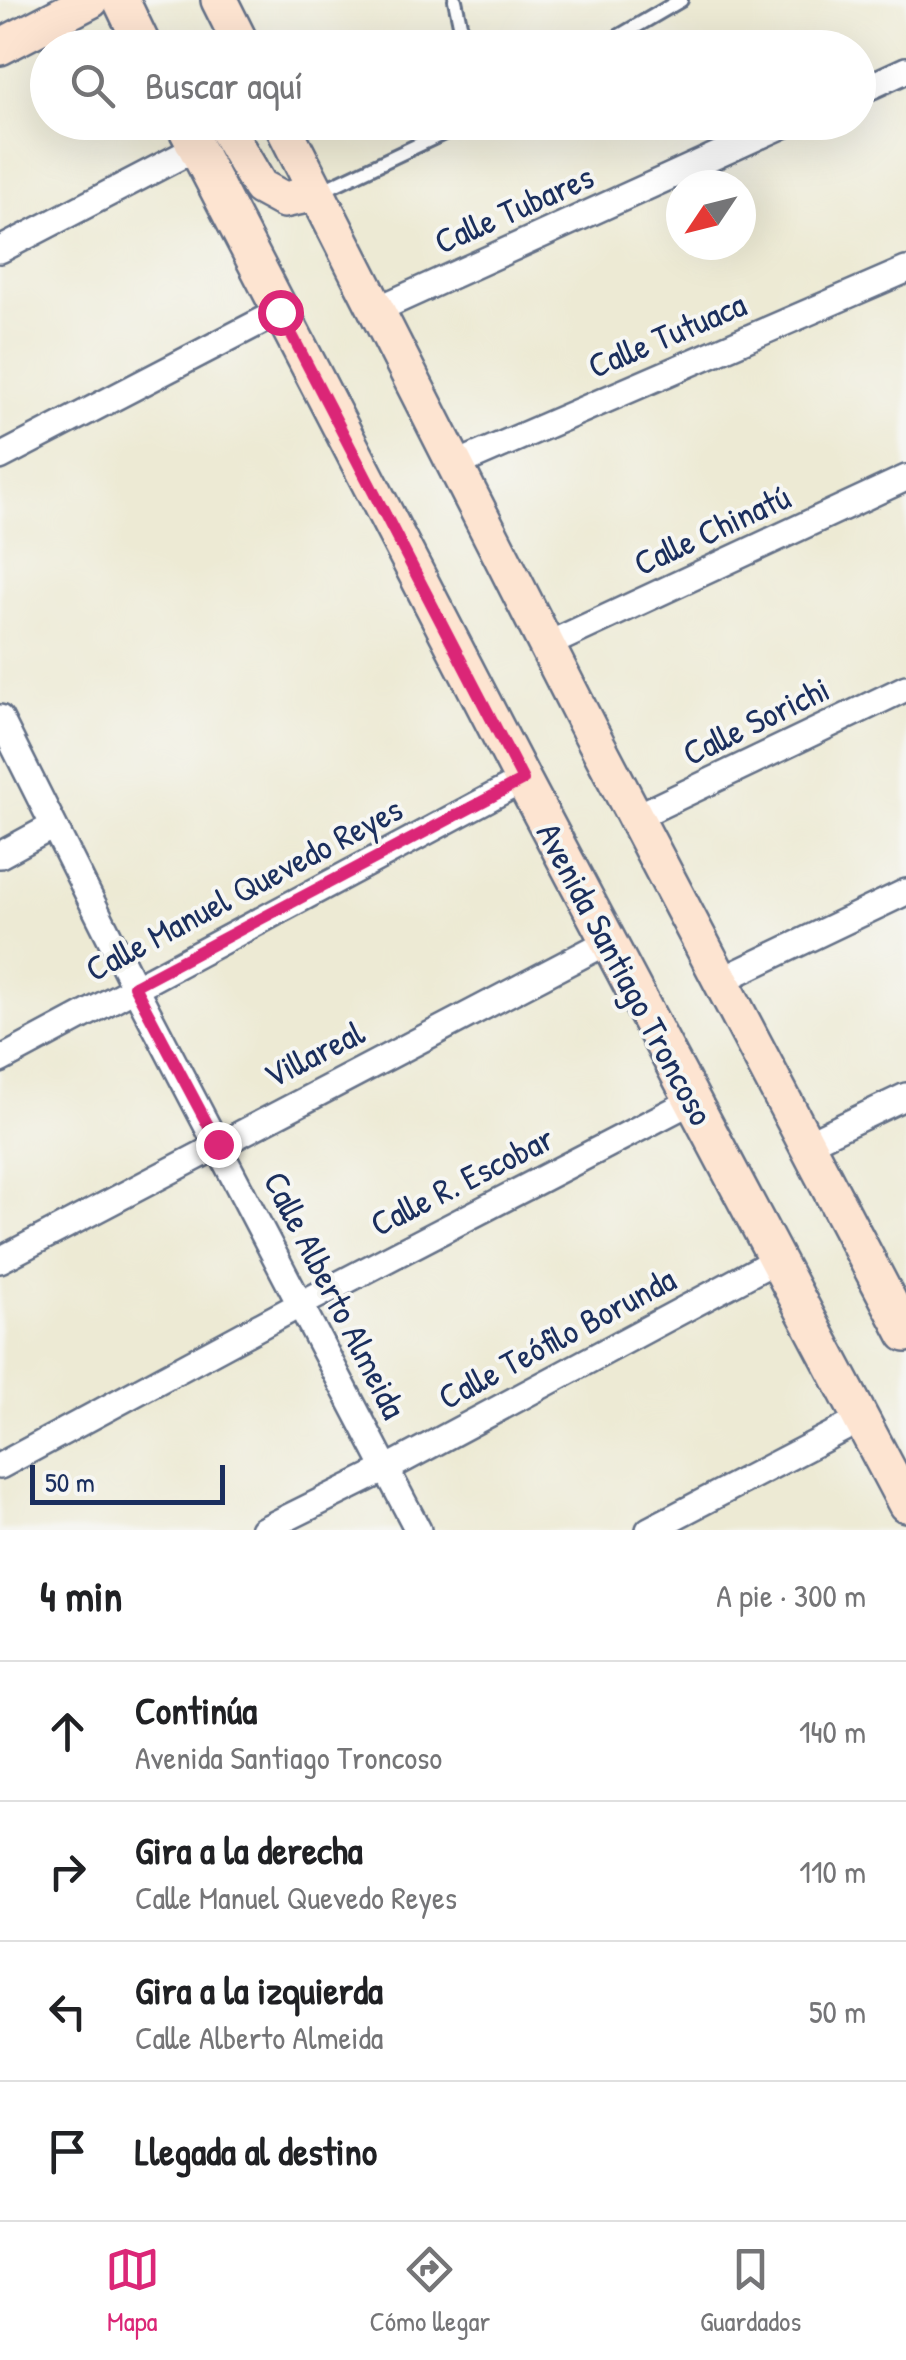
<!DOCTYPE html>
<html lang="es">
<meta charset="utf-8">
<style>
:root{--surface:#fff;--page:#f6f6f6;--text:#202124;--muted:#757577;--line:#e0e0e0;--accent:#db2777}
body{margin:0;font-family:"Patrick Hand",sans-serif;background:var(--page);color:var(--text)}
.compass{position:absolute;left:666px;top:170px;width:90px;height:90px;border-radius:50%;background:var(--surface);box-shadow:0 10px 40px #0002;rotate:235deg}
.scale{position:absolute;left:30px;bottom:25px;width:195px;box-sizing:border-box;padding-left:10px;border:5px solid #1b2f5e;border-top:0;font-size:28px;line-height:35px;white-space:nowrap;color:#1b2f5e;-webkit-text-stroke:8px #f6f6f2;paint-order:stroke}
.stop{position:absolute;width:30px;height:30px;margin:-22px;border:8px solid #db2777;border-radius:50%;background:#fff}
.stop.end{background:#db2777;border-color:#fff;box-shadow:0 2px 10px #0008}
.list{margin:0;padding:0;list-style:none}
h2{display:flex;justify-content:space-between;align-items:center;height:130px;margin:0;padding:0 40px;font-size:42px}
h2 small{font-size:32px;font-weight:400;color:var(--muted)}
.list li{display:grid;grid-template-columns:65px 1fr auto;gap:30px;align-items:center;box-sizing:border-box;height:140px;padding:0 40px;border-top:2px solid var(--line)}
.list b{display:block;font-size:38px;white-space:nowrap}
.list p{margin:0;font-size:32px;white-space:nowrap;color:var(--muted)}
.list em{font-size:32px;font-style:normal;color:var(--muted)}
.icon{flex:none;width:55px;height:55px;fill:none;stroke:currentColor;stroke-width:2;stroke-linecap:round;stroke-linejoin:round}
.map{position:relative;flex:none;width:906px;height:1530px;overflow:hidden}
.search{position:absolute;background:var(--surface);box-shadow:0 10px 40px #0002;left:30px;right:30px;top:30px;height:110px;display:flex;align-items:center;gap:25px;box-sizing:border-box;padding:0 35px;border-radius:55px;color:var(--muted);font-size:38px}
.sheet{height:690px;background:var(--surface)}
nav{display:flex;justify-content:space-around;align-items:center;box-sizing:border-box;height:140px;border-top:2px solid var(--line);background:var(--surface);font-size:28px;color:var(--muted)}
nav a{display:grid;justify-items:center;gap:5px}
nav .on{color:var(--accent)}
.map>svg:first-child{display:block}
.lines{fill:none;stroke-linecap:round;stroke-linejoin:round}
.lane-casing{stroke:#647087;stroke-width:18}
.street-casing{stroke:#647087;stroke-width:30}
.secondary-casing{stroke:#647087;stroke-width:40}
.lane{stroke:#fff;stroke-width:12}
.street{stroke:#fff;stroke-width:25}
.secondary{stroke:#fde4d1;stroke-width:35}
.route{stroke:#db2777;stroke-width:12}
.labels{text-anchor:middle;stroke-width:8;stroke-linejoin:round;paint-order:stroke}
.street-label{font-size:35px;fill:#1b2f5e;stroke:#f6f6f2}
</style>
<div class="map">
<svg width="906" height="1530" viewBox="0 0 906 1530">
<rect width="100%" height="100%" fill="#f6f6f2"/>
<filter id="ink" filterUnits="userSpaceOnUse"><feTurbulence type="fractalNoise" baseFrequency=".01" numOctaves="2"/><feDisplacementMap in="SourceGraphic" scale="20" xChannelSelector="R" yChannelSelector="G"/><feConvolveMatrix kernelMatrix="1 2 1 2 8 2 1 2 1" color-interpolation-filters="sRGB"/></filter>
<filter id="wash" filterUnits="userSpaceOnUse"><feTurbulence type="fractalNoise" baseFrequency=".0048" numOctaves="4" result="noise"/><feDisplacementMap in="SourceGraphic" scale="40" xChannelSelector="R" yChannelSelector="G"/><feGaussianBlur stdDeviation="2.25" result="paint"/><feColorMatrix in="noise" values="0 0 0 0 0 0 0 0 0 0 0 0 0 0 0 0 0 1.4 0 .05"/><feComposite in="paint" operator="in"/></filter>
<g filter="url(#wash)">
<rect width="100%" height="100%" fill="#edead4"/>
</g>
<g filter="url(#ink)">
<g class="lines">
<!-- lane casing -->
<g class="lane-casing">
<path id="lane" d="M455 0 465 48
M599 48 681 0
M319 192 467 122"/>
</g>
<!-- street casing -->
<g class="street-casing">
<path id="street" d="M858 92 906 70
M0 250 196 148
M376 310 790 122
M0 457 281 311
M455 465 906 270
M547 645 906 478
M0 718 134 986 418 1530
M636 817 906 688
M0 855 53 826
M722 980 906 892
M0 1060 523 780
M808 1143 906 1096
M0 1260 609 941
M0 1466 301 1304 692 1101
M263 1530 386 1469 776 1260
M649 1530 862 1419"/>
</g>
<!-- secondary casing -->
<g class="secondary-casing">
<path id="secondary" d="M121 0 144 48
M219 0 243 48
M0 47 91 0
M183 122 523 780 906 1504
M222 122 260 187 284 200 317 193
M281 122 589 729 906 1334"/>
</g>
<!-- lane -->
<use href="#lane" class="lane"/>
<!-- street -->
<use href="#street" class="street"/>
<!-- secondary -->
<use href="#secondary" class="secondary"/>
</g>
</g>
<g class="lines" filter="url(#ink)">
<!-- route -->
<path class="route" d="M218 1144 134 986 523 780 280 312"/>
</g>
<g class="labels">
<!-- street labels -->
<g class="street-label">
<text transform="translate(514 209) rotate(-24)" y="12">Calle Tubares</text>
<text transform="translate(667 335) rotate(-23)" y="12">Calle Tutuaca</text>
<text transform="translate(712 530) rotate(-25)" y="12">Calle Chinatú</text>
<text transform="translate(756 721) rotate(-26)" y="12">Calle Sorichi</text>
<text transform="translate(244 889) rotate(-28)" y="12">Calle Manuel Quevedo Reyes</text>
<text transform="translate(625 974) rotate(62)" y="12">Avenida Santiago Troncoso</text>
<text transform="translate(314 1054) rotate(-27)" y="12">Villareal</text>
<text transform="translate(462 1181) rotate(-27)" y="12">Calle R. Escobar</text>
<text transform="translate(335 1295) rotate(63)" y="12">Calle Alberto Almeida</text>
<text transform="translate(557 1338) rotate(-28)" y="12">Calle Teófilo Borunda</text>
</g>
</g>
</svg>
<svg class="compass" viewBox="-18 -18 36 36"><path d="M0-13l5 13h-10z" fill="#e53935"/><path d="M0 13l5-13h-10z" fill="#757577"/></svg>
<div class="scale">50 m</div>
<div class="stop" style="left:280px;top:312px"></div>
<div class="stop end" style="left:218px;top:1144px"></div>
<div class="search"><svg class="icon" aria-label="search" viewBox="0 0 24 24"><circle cx="10" cy="10" r="6"/><path d="M15 15l6 6"/></svg>Buscar aquí</div>
</div>
<section class="sheet">
<h2>4 min<small>A pie · 300 m</small></h2>
<ul class="list">
<li><svg class="icon" aria-label="ahead" viewBox="0 0 24 24"><path d="M12 20V5M6 11l6-6 6 6"/></svg><div><b>Continúa</b><p>Avenida Santiago Troncoso</p></div><em>140 m</em></li>
<li><svg class="icon" aria-label="right" viewBox="0 0 24 24"><path d="M7 20v-9h11M14 6l5 5-5 5"/></svg><div><b>Gira a la derecha</b><p>Calle Manuel Quevedo Reyes</p></div><em>110 m</em></li>
<li><svg class="icon" aria-label="left" viewBox="0 0 24 24"><path d="M17 20v-9H6M10 6l-5 5 5 5"/></svg><div><b>Gira a la izquierda</b><p>Calle Alberto Almeida</p></div><em>50 m</em></li>
<li><svg class="icon" aria-label="arrive" viewBox="0 0 24 24"><path d="M6 21V4h12l-3 4 3 4H6"/></svg><div><b>Llegada al destino</b></div></li>
</ul>
</section>
<nav>
<a class="on"><svg class="icon" aria-label="map" viewBox="0 0 24 24"><path d="M3 6l6-2 6 2 6-2v14l-6 2-6-2-6 2zM9 4v14M15 6v14"/></svg>Mapa</a>
<a><svg class="icon" aria-label="directions" viewBox="0 0 24 24"><path d="M12 3l9 9-9 9-9-9zM9 14v-3h6M13 9l2 2-2 2"/></svg>Cómo llegar</a>
<a><svg class="icon" aria-label="saved" viewBox="0 0 24 24"><path d="M7 4h10v16l-5-4-5 4z"/></svg>Guardados</a>
</nav>
